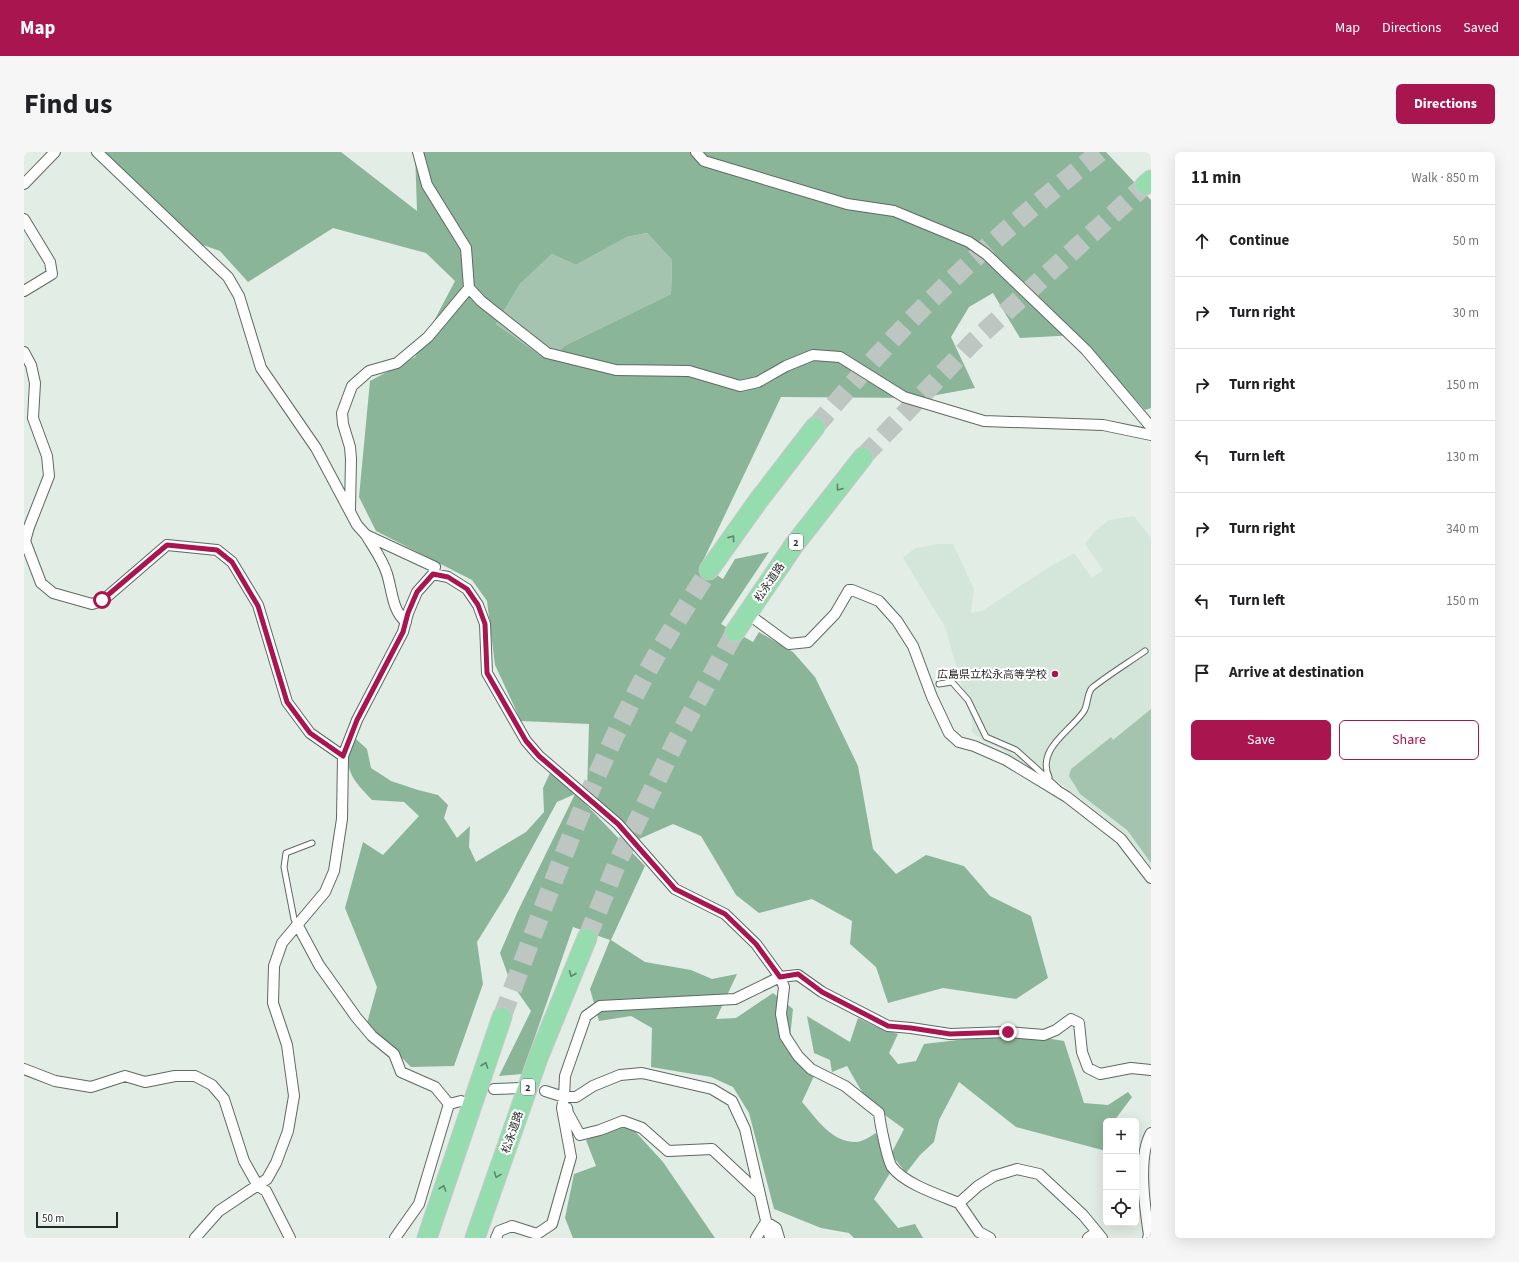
<!DOCTYPE html>
<meta charset="utf-8">
<style>
:root{--surface:#fff;--page:#f6f6f6;--text:#202124;--muted:#757577;--line:#e0e0e0;--accent:#a9164f}
body{margin:0;font-family:"Source Sans 3","Noto Sans JP",sans-serif;background:var(--page);color:var(--text)}
.controls{position:absolute;right:12px;bottom:12px;display:grid;overflow:hidden;border-radius:6px;box-shadow:0 4px 16px #0002}
.controls button{width:36px;height:36px;display:grid;place-items:center;padding:0;border:0;border-bottom:1px solid var(--line);background:var(--surface);color:var(--text);font:20px sans-serif}
.scale{position:absolute;left:12px;bottom:10px;width:82px;box-sizing:border-box;padding-left:4px;border:2px solid #282c29;border-top:0;font-size:11px;line-height:14px;white-space:nowrap;color:#282c29;-webkit-text-stroke:3px #fff;paint-order:stroke}
.stop{position:absolute;width:12px;height:12px;margin:-9px;border:3px solid #a9164f;border-radius:50%;background:#fff}
.stop.end{background:#a9164f;border-color:#fff;box-shadow:0 1px 4px #0008}
.list{margin:0;padding:0;list-style:none}
h2{display:flex;justify-content:space-between;align-items:center;height:52px;margin:0;padding:0 16px;font-size:17px}
h2 small{font-size:13px;font-weight:400;color:var(--muted)}
.list li{display:grid;grid-template-columns:26px 1fr auto;gap:12px;align-items:center;box-sizing:border-box;height:72px;padding:0 16px;border-top:1px solid var(--line)}
.list b{display:block;font-size:15px;white-space:nowrap}
.list em{font-size:13px;font-style:normal;color:var(--muted)}
.actions{display:flex;gap:8px;padding:12px 16px}
.actions a{flex:1;padding:9px 0;border:1px solid var(--accent);border-radius:6px;text-align:center;font-size:14px;color:var(--accent)}
.actions .main{background:var(--accent);color:#fff}
.icon{flex:none;width:22px;height:22px;fill:none;stroke:currentColor;stroke-width:2;stroke-linecap:round;stroke-linejoin:round}
.map{position:relative;flex:none;width:1127px;height:1086px;overflow:hidden;border-radius:6px}
header{display:flex;align-items:center;gap:24px;box-sizing:border-box;height:56px;padding:0 20px;background:var(--accent);color:#fff}
header strong{font-size:19px}
nav{display:flex;gap:22px;margin-inline-start:auto;font-size:14px}
.intro{display:flex;align-items:center;justify-content:space-between;box-sizing:border-box;height:96px;padding:0 24px}
h1{margin:0;font-size:28px}
.button{padding:10px 18px;border-radius:6px;background:var(--accent);color:#fff;font-size:14px;font-weight:700}
main{display:flex;gap:24px;padding:0 24px}
aside{flex:1;background:var(--surface);border-radius:6px;box-shadow:0 4px 16px #0002}
.map>svg:first-child{display:block}
.built{fill:#d3e6d9}
.green{fill:#a5c4af}
.forest{fill:#8bb599;fill-rule:evenodd}
.lines{fill:none;stroke-linecap:round;stroke-linejoin:round}
.highway-tunnel{stroke:#bdc6c0;stroke-width:19;stroke-dasharray:19 10;stroke-linecap:butt}
.lane-casing{stroke:#5f6962;stroke-width:7}
.street-casing{stroke:#5f6962;stroke-width:12}
.highway-casing{stroke:#c7c8c7;stroke-width:21}
.lane{stroke:#fff;stroke-width:5}
.street{stroke:#fff;stroke-width:10}
.highway{stroke:#95ddaf;stroke-width:19}
.oneway{stroke:#5e846c}
.route{stroke:#a9164f;stroke-width:5}
.poi-dot{fill:#a9164f;stroke:#fff;stroke-width:1.5}
.labels{text-anchor:middle;stroke-width:4;stroke-linejoin:round;paint-order:stroke}
.shield{fill:#fff;stroke:#686b69;stroke-width:1}
.shield-label{font-size:10px;font-weight:bold;fill:#282c29}
.street-label{font-size:11px;fill:#282c29;stroke:#fff}
.poi-label{font-size:11px;fill:#282c29;stroke:#fff;text-anchor:end}
</style>
<header>
<strong>Map</strong>
<nav><a>Map</a><a>Directions</a><a>Saved</a></nav>
</header>
<div class="intro"><h1>Find us</h1><a class="button">Directions</a></div>
<main>
<div class="map">
<svg width="1127" height="1086" viewBox="0 0 1127 1086">
<rect width="100%" height="100%" fill="#e2ede6"/>
<!-- built -->
<path class="built" d="M1110 364 1127 386V716L1101 682 1040 634 1014 621 981 600 976 595 961 590 948 580V569L921 475 879 406 891 396 915 392H929L950 437 947 461 958 459 1019 419 1050 401 1068 426 1079 418 1061 392 1070 380 1085 368Z"/>
<!-- green -->
<path class="green" d="M623 81 648 108 647 142 540 194 528 208 517 204 472 172 496 132 528 102 552 113 603 85Z
M1127 557V711L1103 678 1056 642 1045 624 1047 617 1087 585 1089 588Z"/>
<!-- forest -->
<path class="forest" d="M81 0H317L393 59 391 0H1082L1127 48V256L1121 258 1054 183 996 186 969 141 945 155 927 185 951 236 896 246 757 245 677 413 699 427 711 407 745 400 697 472 729 490 735 480 769 500 791 525 834 614 849 697 872 722 902 703 940 714 966 744 1007 764 1024 826 992 847 919 836 864 851 852 815 826 792 828 769 788 747 735 761 712 743 677 684 649 672 615 687 563 640 565 572 497 569 471 513 463 449 448 428 352 379 335 345 346 229 391 205 431 129 402 101 309 76 224 130 196 99 162 87 112 39ZM623 81 648 108 647 142 540 194 528 208 517 204 472 172 496 132 528 102 552 113 603 85Z
M332 587 343 597 347 616 367 629 394 638 414 643 424 653 420 666 433 686 446 674 445 695 452 710 502 680 520 660 519 636 526 621 552 642 621 714 587 788 621 810 667 818 688 827 713 822 692 867 712 866 749 841 769 857 766 886 790 924 778 950C793 967 807 990 832 990 838 990 847 984 852 981L866 1021 850 1047 874 1076 891 1072 899 1086H830L825 1081 797 1076 750 1057 725 961 709 935 687 925 627 915 628 876 607 864 575 869 566 837 586 788 549 775 498 922 475 924 507 859 486 829 476 801 493 761 551 642 533 650 484 740 453 790 459 832 430 914 387 915 343 871 353 835 321 756 339 690 359 703 395 664 380 650 348 648C336 635 323 624 324 605 325 599 329 593 332 587Z
M783 864 826 890 834 866 853 875 874 882 865 901 874 912 892 909 900 892 976 883 1016 885 1040 889 1060 951 1084 953 1104 940 1108 945 1090 969H1082V999L992 975 935 930 915 968 910 990 896 1003 882 1021 867 1002 880 977 858 961 838 940 823 914 808 920 806 908 790 901Z
M593 974 608 976 639 1010 691 1086H549L541 1066 550 1022 572 1014 562 988Z"/>
<g class="lines">
<!-- highway-tunnel -->
<path class="highway-tunnel" d="M791 275C830 230 869 184 912 143 964 92 1019 46 1076 0
M839 305 949 190 1121 33
M563 786 594 709 652 589 711 480
M478 865C520 754 560 641 615 535 636 495 661 456 685 418"/>
<!-- lane casing -->
<g class="lane-casing">
<path id="lane" d="M915 532 928 530 944 548 962 585 992 598 1034 636
M1025 625C1012 597 1047 579 1060 559 1064 553 1063 541 1068 536 1084 523 1104 511 1121 499
M273 772 270 767 260 715 262 701 288 691"/>
</g>
<!-- street casing -->
<g class="street-casing">
<path id="street" d="M73 0 204 125 215 144 237 216 292 296 333 373 342 383 411 415 409 422
M394 0 403 33 442 96 445 136 457 149 523 201 592 218 665 219 716 234 734 230 762 214 789 203 816 205 880 245 960 269 1079 273 1127 283
M672 0 680 9 823 52 870 59 945 90 962 102 1062 198 1127 275
M0 32 31 0
M0 67 26 110 28 122 0 139
M0 200 7 213 11 231 9 266 23 304 25 324 5 375 1 389 17 431 29 441 68 452 78 449 143 393 193 398 208 410 234 453 263 550 286 581 319 604
M326 357 327 307 326 295 319 272 318 261 328 234 345 219 373 211 404 185 445 136
M342 383C349 395 359 408 363 422 368 437 368 459 382 470
M724 462 765 492 784 490 811 462 825 438H828L855 449 873 469 889 494 908 545 925 581 935 590 950 594 982 608 1043 645 1097 687 1127 726
M273 772 295 813 332 865 348 884 370 902 377 920 411 935 425 952 395 1052 371 1086
M0 917 31 929 67 935 101 924 121 930 151 924H171L188 933 200 947 220 1009 234 1034 242 1039 266 1086
M470 937 497 936
M521 939 540 945H552L569 934 596 923 618 921 688 937 708 949 721 977 746 1086
M425 952 437 949
M543 956 544 961 556 983 576 978 599 969 618 976 644 999 688 997 735 1041
M935 1051 955 1080 966 1086
M171 1086 195 1059 243 1027 252 1011 264 979 270 944 263 893 249 851 250 814 258 791 301 740 310 719 318 667 319 604 333 568 379 480 384 461 393 440 409 422 424 425 443 437 454 453 461 472 463 521 502 589 515 604 594 672 651 737 701 762 732 792 756 825 760 835 757 862 761 884 774 904 787 917 821 934 855 961C856 971 863 1007 868 1015 881 1032 915 1043 935 1051L954 1034 970 1024 993 1017 1015 1022 1059 1063 1078 1086
M472 1086 475 1079 488 1074 513 1082 528 1072 547 1005 538 956 540 945 541 924 562 864 576 854 711 847 756 825 774 823 798 840 864 874 887 876 926 882 984 880 1020 883 1032 878 1047 867 1055 871 1058 900 1064 916 1076 922 1107 916 1127 918
M732 1086 742 1070 752 1076 755 1086
M1064 1086 1073 1080
M1124 1086 1125 1083C1121 1056 1113 1005 1127 981"/>
</g>
<!-- highway casing -->
<g class="highway-casing">
<path id="highway" d="M1121 33 1127 28
M685 418 734 349 791 275
M711 480 770 393 839 305
M403 1086 478 865
M451 1086 514 906 563 786"/>
</g>
<!-- lane -->
<use href="#lane" class="lane"/>
<!-- street -->
<use href="#street" class="street"/>
<!-- highway -->
<use href="#highway" class="highway"/>
</g>
<!-- one-way arrows -->
<defs><path id="oneway-chevron" d="M-2-3.5L2.5 0L-2 3.5" fill="none" stroke-width="1.6" stroke-linecap="round" stroke-linejoin="round"/></defs>
<g class="oneway">
<use href="#oneway-chevron" transform="translate(815 336) rotate(128)"/>
<use href="#oneway-chevron" transform="translate(708 386) rotate(-55)"/>
<use href="#oneway-chevron" transform="translate(548 822) rotate(112)"/>
<use href="#oneway-chevron" transform="translate(461 913) rotate(-71)"/>
<use href="#oneway-chevron" transform="translate(473 1023) rotate(110)"/>
<use href="#oneway-chevron" transform="translate(419 1036) rotate(-71)"/>
</g>
<g class="lines">
<!-- route -->
<path class="route" d="M78 448 143 393 193 398 208 410 234 454 263 550 286 581 319 604 333 568 379 480 384 461 393 440 409 422 424 425 443 437 454 453 461 472 463 521 502 589 515 604 594 672 651 737 701 762 732 792 756 825 774 822 798 840 864 874 887 876 926 882 984 880"/>
</g>
<!-- markers -->
<circle class="poi-dot" cx="1031" cy="522" r="4"/>
<g class="labels">
<!-- shield labels -->
<g class="shield">
<rect x="765" y="382" width="14" height="16" rx="3"/>
<rect x="497" y="927" width="14" height="16" rx="3"/>
</g>
<g class="shield-label">
<text x="772" y="394">2</text>
<text x="504" y="939">2</text>
</g>
<!-- street labels -->
<g class="street-label">
<text transform="translate(745 430) rotate(-56)" y="4">松永道路</text>
<text transform="translate(488 980) rotate(-71)" y="4">松永道路</text>
</g>
<!-- poi labels -->
<g class="poi-label">
<text x="1023" y="526">広島県立松永高等学校</text>
</g>
</g>
</svg>
<div class="controls">
<button>+</button>
<button>−</button>
<button><svg class="icon" aria-label="locate" viewBox="0 0 24 24"><circle cx="12" cy="12" r="6"/><path d="M12 2v4M12 18v4M2 12h4M18 12h4"/></svg></button>
</div>
<div class="scale">50 m</div>
<div class="stop" style="left:78px;top:448px"></div>
<div class="stop end" style="left:984px;top:880px"></div>
</div>
<aside>
<h2>11 min<small>Walk · 850 m</small></h2>
<ul class="list">
<li><svg class="icon" aria-label="ahead" viewBox="0 0 24 24"><path d="M12 20V5M6 11l6-6 6 6"/></svg><div><b>Continue</b></div><em>50 m</em></li>
<li><svg class="icon" aria-label="right" viewBox="0 0 24 24"><path d="M7 20v-9h11M14 6l5 5-5 5"/></svg><div><b>Turn right</b></div><em>30 m</em></li>
<li><svg class="icon" aria-label="right" viewBox="0 0 24 24"><path d="M7 20v-9h11M14 6l5 5-5 5"/></svg><div><b>Turn right</b></div><em>150 m</em></li>
<li><svg class="icon" aria-label="left" viewBox="0 0 24 24"><path d="M17 20v-9H6M10 6l-5 5 5 5"/></svg><div><b>Turn left</b></div><em>130 m</em></li>
<li><svg class="icon" aria-label="right" viewBox="0 0 24 24"><path d="M7 20v-9h11M14 6l5 5-5 5"/></svg><div><b>Turn right</b></div><em>340 m</em></li>
<li><svg class="icon" aria-label="left" viewBox="0 0 24 24"><path d="M17 20v-9H6M10 6l-5 5 5 5"/></svg><div><b>Turn left</b></div><em>150 m</em></li>
<li><svg class="icon" aria-label="arrive" viewBox="0 0 24 24"><path d="M6 21V4h12l-3 4 3 4H6"/></svg><div><b>Arrive at destination</b></div></li>
</ul>
<div class="actions"><a class="main">Save</a><a>Share</a></div>
</aside>
</main>
